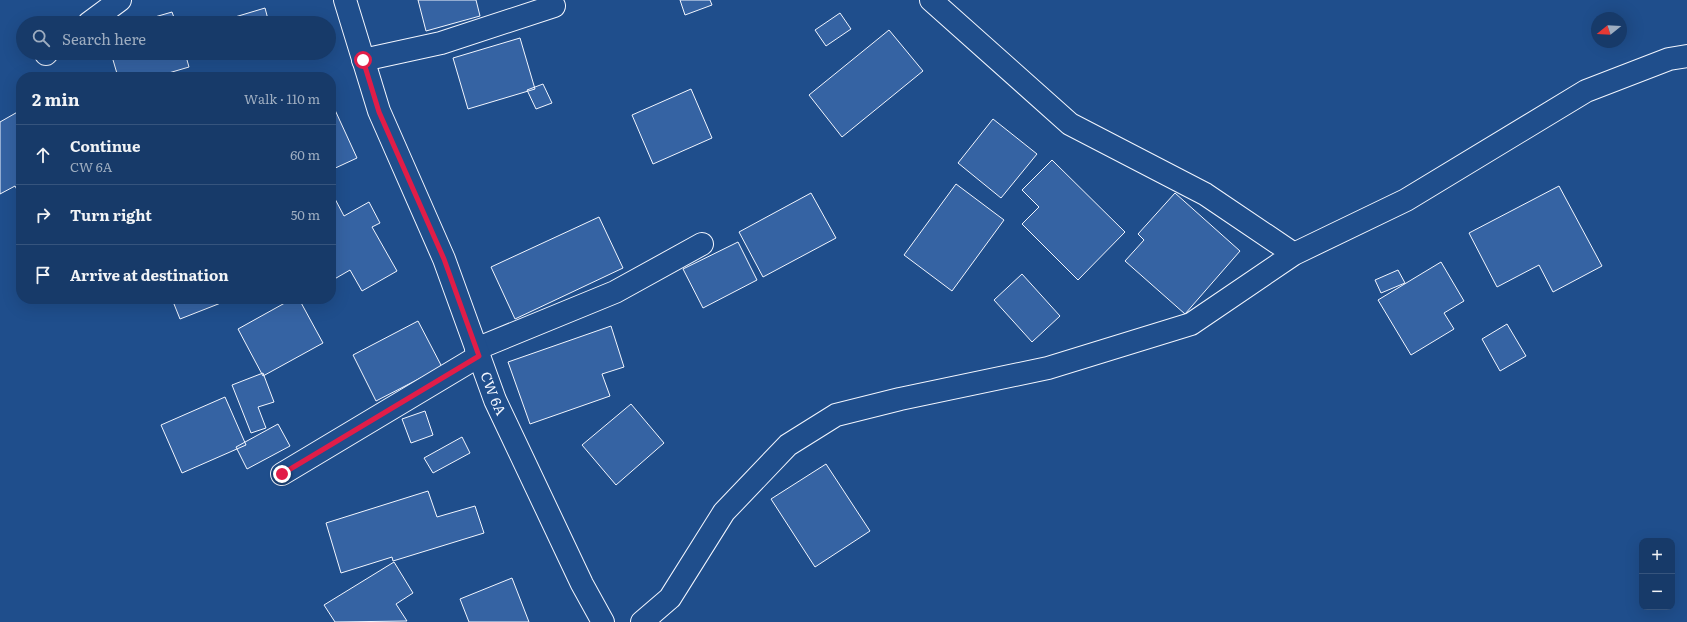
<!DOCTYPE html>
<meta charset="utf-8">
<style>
:root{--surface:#173a69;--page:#244571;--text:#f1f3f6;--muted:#9eadc0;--line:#36547d}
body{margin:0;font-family:Literata,serif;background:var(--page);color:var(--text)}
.controls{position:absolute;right:12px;bottom:12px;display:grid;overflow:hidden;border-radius:8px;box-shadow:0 4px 16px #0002}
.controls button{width:36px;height:36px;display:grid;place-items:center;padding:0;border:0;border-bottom:1px solid var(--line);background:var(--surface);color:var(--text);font:20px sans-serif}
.compass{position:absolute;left:1591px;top:12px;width:36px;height:36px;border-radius:50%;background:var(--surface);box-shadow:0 4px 16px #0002;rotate:252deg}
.stop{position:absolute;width:12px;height:12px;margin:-9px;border:3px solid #e11d48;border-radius:50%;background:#fff}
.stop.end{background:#e11d48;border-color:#fff;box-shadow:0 1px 4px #0008}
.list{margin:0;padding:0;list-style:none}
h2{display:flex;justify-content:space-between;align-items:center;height:52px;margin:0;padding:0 16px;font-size:17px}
h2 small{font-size:13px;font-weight:400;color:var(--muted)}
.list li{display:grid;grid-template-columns:26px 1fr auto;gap:12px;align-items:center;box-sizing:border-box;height:60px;padding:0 16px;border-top:1px solid var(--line)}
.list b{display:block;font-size:15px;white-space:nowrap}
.list p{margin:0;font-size:13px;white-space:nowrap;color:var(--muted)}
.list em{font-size:13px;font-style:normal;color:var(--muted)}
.icon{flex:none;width:22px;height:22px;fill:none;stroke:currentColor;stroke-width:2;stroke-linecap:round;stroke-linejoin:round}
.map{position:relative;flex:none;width:1687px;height:622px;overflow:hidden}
.search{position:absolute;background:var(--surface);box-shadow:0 4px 16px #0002;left:16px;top:16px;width:320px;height:44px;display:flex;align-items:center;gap:10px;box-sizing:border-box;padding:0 14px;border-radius:22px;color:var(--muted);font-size:15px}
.panel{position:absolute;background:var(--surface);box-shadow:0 4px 16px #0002;left:16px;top:72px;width:320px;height:232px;border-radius:16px}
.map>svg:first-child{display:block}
.building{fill:#3563a3;stroke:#f2f6ff}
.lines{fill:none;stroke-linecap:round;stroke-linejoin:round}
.minor-casing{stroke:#f2f6ff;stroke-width:24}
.major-casing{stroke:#f2f6ff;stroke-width:24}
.minor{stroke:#1f4e8c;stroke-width:22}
.major{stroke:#1f4e8c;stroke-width:22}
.route{stroke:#e11d48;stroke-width:5}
.labels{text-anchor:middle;stroke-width:3;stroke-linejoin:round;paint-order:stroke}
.street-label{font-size:14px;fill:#f2f6ff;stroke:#1f4e8c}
</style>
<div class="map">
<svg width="1687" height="622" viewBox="0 0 1687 622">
<rect width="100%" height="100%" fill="#1f4e8c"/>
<!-- building -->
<path class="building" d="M418 0H476L480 16 426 31Z
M680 0H710L712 5 685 15Z
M265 8 269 23H215Z
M172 12 176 23H134Z
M840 13 851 29 826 46 815 30Z
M889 30 923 71 842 137 809 95Z
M520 38 535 89 468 109 453 58Z
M111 53H185L189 67 155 77H118Z
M543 84 552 103 536 109 527 90Z
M691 89 712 138 653 164 632 115Z
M21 110V197L15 186 0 194V122Z
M335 110 357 158 331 170V112Z
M993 119 1037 154 1001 198 958 163Z
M1052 160 1125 232 1078 280 1022 224 1039 207 1022 190Z
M956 184 1004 220 952 291 904 255Z
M1559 186 1602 266 1553 292 1539 265 1497 287 1469 233Z
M811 193 836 238 763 277 739 232Z
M1175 193 1240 251 1185 314 1125 261 1144 240 1138 234Z
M334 197 344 216 369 202 380 223 372 227 397 271 362 291 350 270 331 281V199Z
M599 217 623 268 515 319 491 267Z
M738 242 757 280 703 308 683 269Z
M1441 262 1464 301 1444 313 1454 329 1411 355 1378 300Z
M1398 270 1405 283 1381 293 1375 280Z
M1022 274 1060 316 1032 342 994 300Z
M172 299H231L180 319Z
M292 299H299L323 343 263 376 238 329Z
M418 321 442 367 376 401 353 355Z
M1507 324 1526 356 1500 371 1482 339Z
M611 326 624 367 602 374 610 396 530 424 508 362Z
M263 373 274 402 258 407 266 428 251 433 232 385Z
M225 397 246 445 182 473 161 425Z
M631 404 664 443 616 485 582 445Z
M425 411 433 435 411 443 402 419Z
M278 424 290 446 247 469 236 447Z
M462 437 470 453 433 473 424 458Z
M826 464 870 531 815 567 771 499Z
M428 491 437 517 475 506 484 533 393 561 392 557 341 573 326 523Z
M394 562 413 593 396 604 407 621 335 622 324 605Z
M512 578 529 622H469L460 599Z"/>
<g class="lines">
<!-- minor casing -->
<g class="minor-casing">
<path id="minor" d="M931 0 1070 124 1205 194 1294 254
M89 23 120 0
M46 54 47 53
M363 60 441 43 554 6
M476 349 615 292 702 244
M282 474 479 356
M642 622 670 598 724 512 788 445 836 415 900 399 1048 368 1191 324 1294 254 1406 200 1586 91 1669 59 1687 56"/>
</g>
<!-- major casing -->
<g class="major-casing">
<g id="major">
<path id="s1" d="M345 0 379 111 444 259 495 400 582 584 603 622"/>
</g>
</g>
<!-- minor -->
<use href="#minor" class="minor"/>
<!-- major -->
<use href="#major" class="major"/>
</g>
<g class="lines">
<!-- route -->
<path class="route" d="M282 474 479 356 444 259 379 112 363 60"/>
</g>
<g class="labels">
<!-- street labels -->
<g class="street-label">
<text dy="5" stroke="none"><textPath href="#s1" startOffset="421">CW 6A</textPath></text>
</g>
</g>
</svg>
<div class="controls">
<button>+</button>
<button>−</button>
</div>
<svg class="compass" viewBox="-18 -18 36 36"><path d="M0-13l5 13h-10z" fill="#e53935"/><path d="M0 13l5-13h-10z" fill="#9eadc0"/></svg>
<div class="stop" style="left:363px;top:60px"></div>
<div class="stop end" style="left:282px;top:474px"></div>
<div class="search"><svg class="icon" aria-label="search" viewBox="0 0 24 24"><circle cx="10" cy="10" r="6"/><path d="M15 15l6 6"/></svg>Search here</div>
<section class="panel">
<h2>2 min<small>Walk · 110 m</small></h2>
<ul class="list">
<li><svg class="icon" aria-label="ahead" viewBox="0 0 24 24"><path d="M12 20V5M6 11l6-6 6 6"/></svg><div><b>Continue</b><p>CW 6A</p></div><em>60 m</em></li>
<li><svg class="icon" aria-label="right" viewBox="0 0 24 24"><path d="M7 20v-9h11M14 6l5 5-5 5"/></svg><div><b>Turn right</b></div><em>50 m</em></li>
<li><svg class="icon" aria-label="arrive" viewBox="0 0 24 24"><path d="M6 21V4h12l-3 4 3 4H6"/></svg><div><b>Arrive at destination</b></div></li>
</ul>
</section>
</div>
